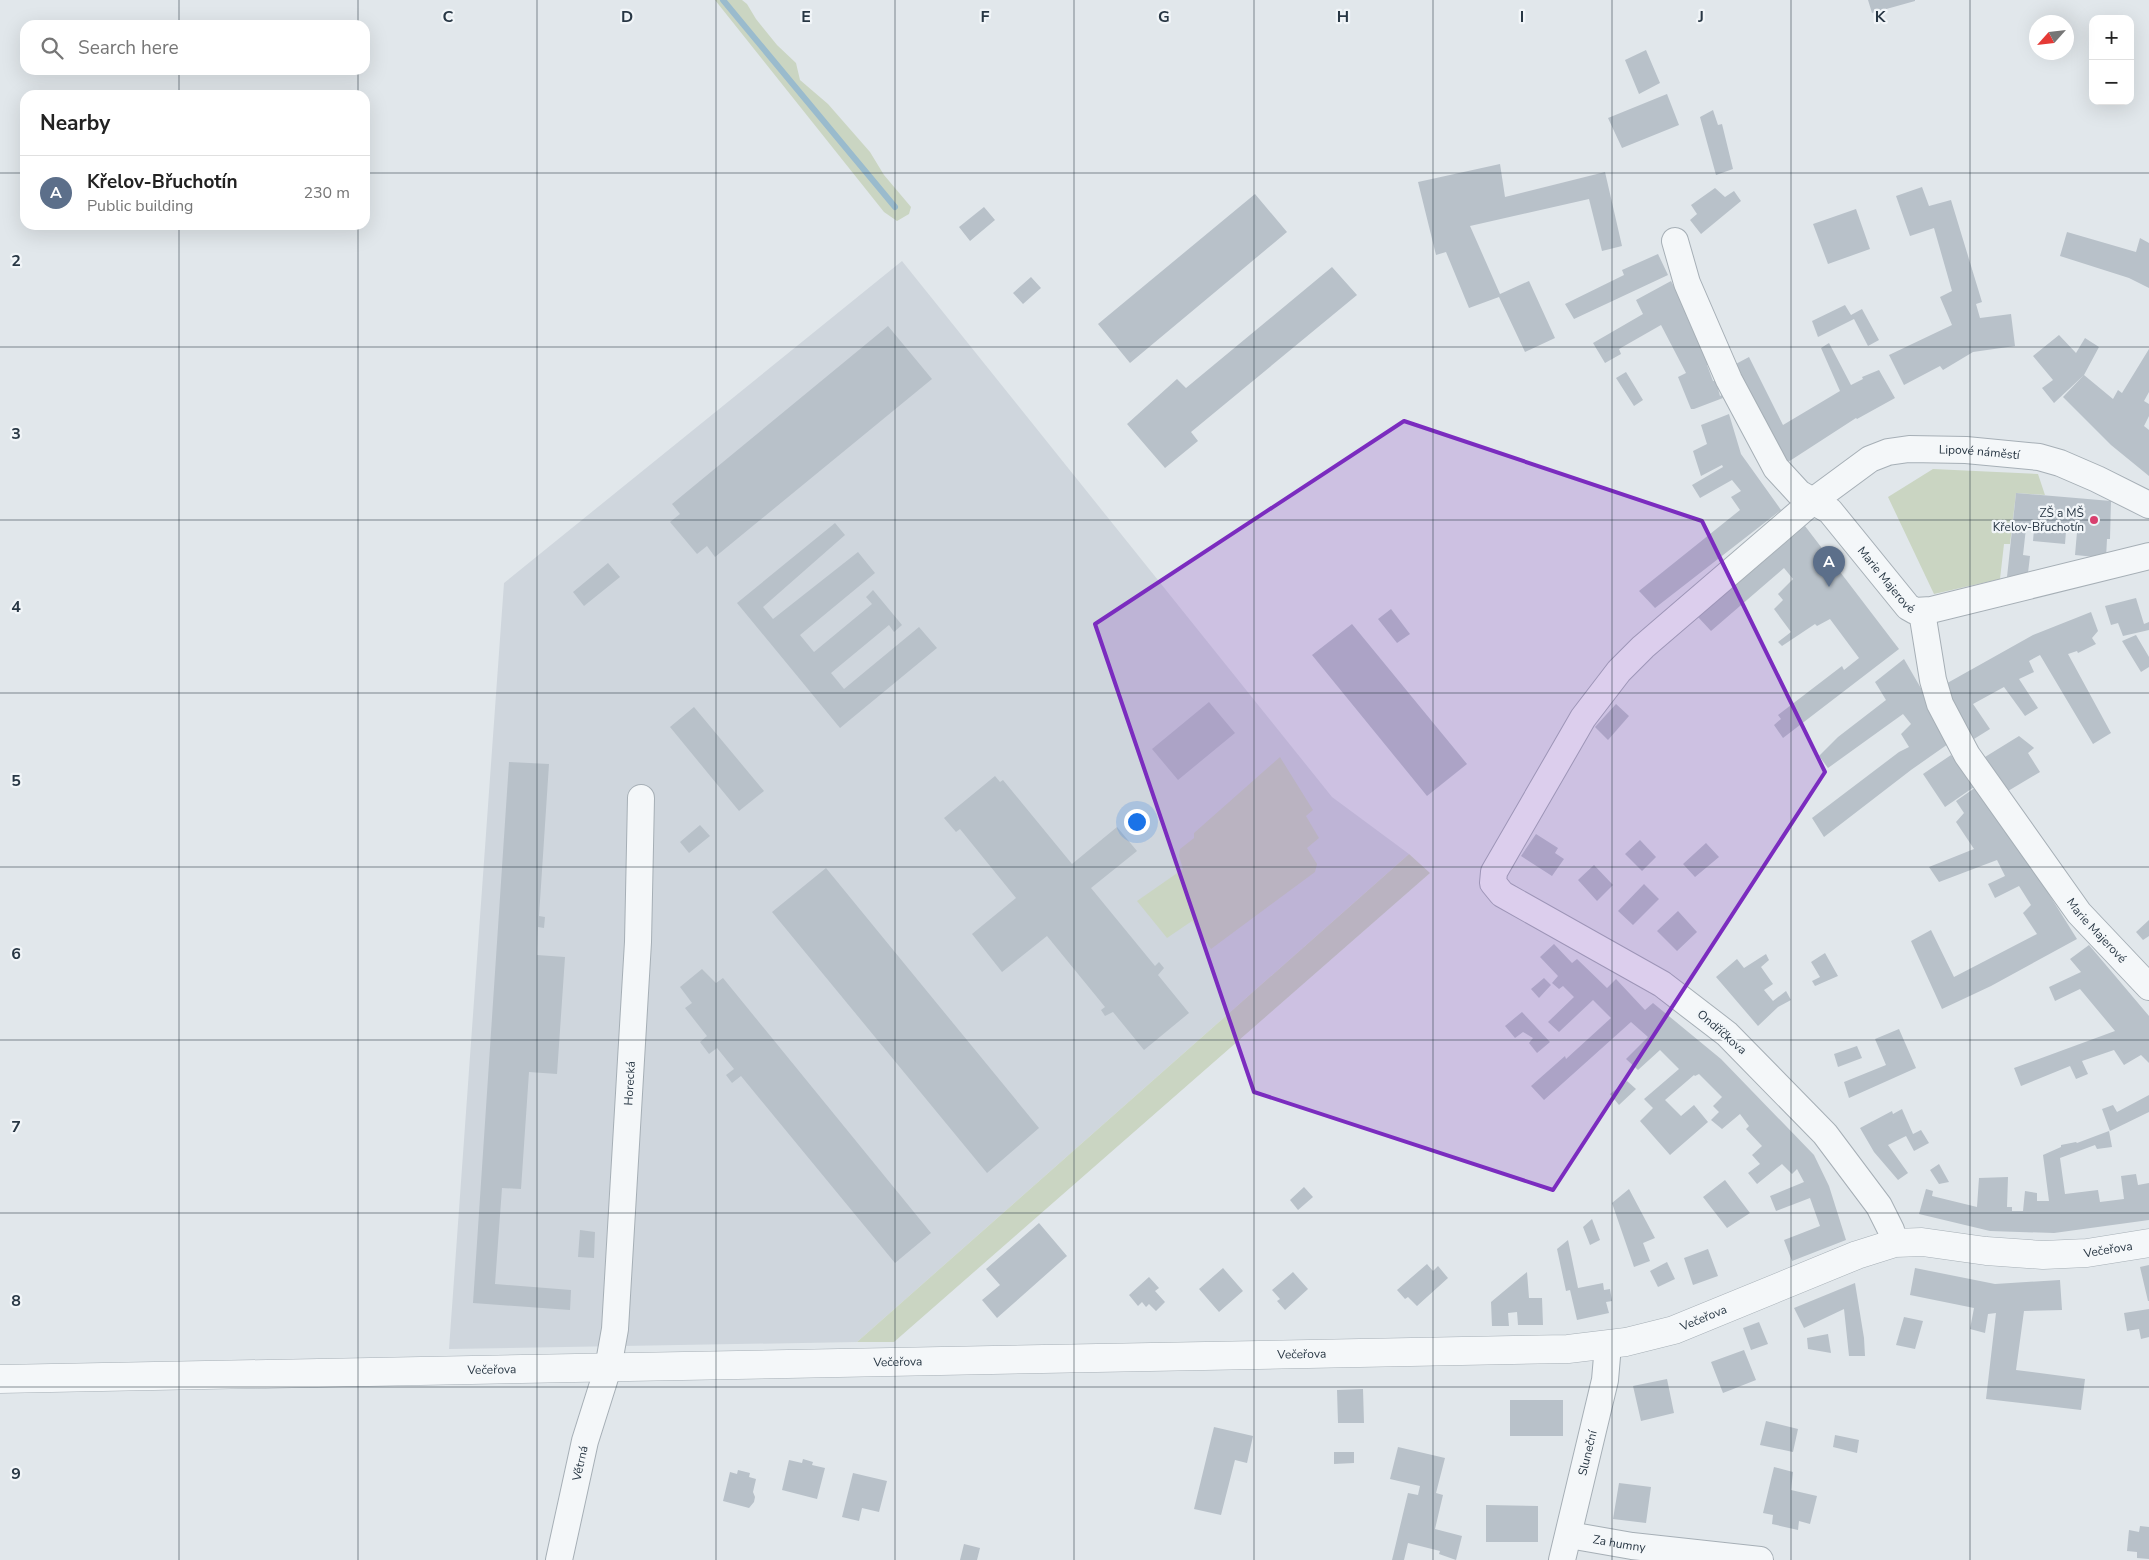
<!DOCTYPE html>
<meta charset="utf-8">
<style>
:root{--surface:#fff;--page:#f2f2f2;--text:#222;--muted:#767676;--line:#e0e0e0;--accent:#2563eb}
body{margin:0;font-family:"Nunito Sans",sans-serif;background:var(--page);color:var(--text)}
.controls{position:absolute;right:15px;top:15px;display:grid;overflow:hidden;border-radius:10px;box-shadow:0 5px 20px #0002}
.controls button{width:45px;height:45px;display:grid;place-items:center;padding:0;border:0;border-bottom:1px solid var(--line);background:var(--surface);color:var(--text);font:25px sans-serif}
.compass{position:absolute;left:2029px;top:15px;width:45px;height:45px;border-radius:50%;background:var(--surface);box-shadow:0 5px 20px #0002;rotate:243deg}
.you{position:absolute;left:1136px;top:821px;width:18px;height:18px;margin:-12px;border:4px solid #fff;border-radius:50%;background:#1a73e8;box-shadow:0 0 0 8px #1a73e833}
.badge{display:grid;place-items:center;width:32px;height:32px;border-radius:50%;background:var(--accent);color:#fff;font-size:16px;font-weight:700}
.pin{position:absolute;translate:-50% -41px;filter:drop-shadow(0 1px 2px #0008)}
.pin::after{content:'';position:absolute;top:26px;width:18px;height:15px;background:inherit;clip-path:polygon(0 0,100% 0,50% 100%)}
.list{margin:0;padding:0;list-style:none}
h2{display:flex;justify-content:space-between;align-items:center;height:65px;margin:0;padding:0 20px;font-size:21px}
h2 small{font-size:16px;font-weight:400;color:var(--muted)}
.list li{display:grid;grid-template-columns:32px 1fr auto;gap:15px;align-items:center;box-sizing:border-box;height:75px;padding:0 20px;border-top:1px solid var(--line)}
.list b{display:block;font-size:19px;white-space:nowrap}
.list p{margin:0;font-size:16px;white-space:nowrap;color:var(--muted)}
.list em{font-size:16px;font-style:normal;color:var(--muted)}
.icon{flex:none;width:28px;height:28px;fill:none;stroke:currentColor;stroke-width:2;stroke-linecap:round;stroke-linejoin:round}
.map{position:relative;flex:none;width:2149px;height:1560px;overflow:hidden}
.search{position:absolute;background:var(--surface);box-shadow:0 5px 20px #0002;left:20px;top:20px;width:350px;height:55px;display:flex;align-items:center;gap:12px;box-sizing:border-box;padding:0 18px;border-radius:15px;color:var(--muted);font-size:19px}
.panel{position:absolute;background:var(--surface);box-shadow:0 5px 20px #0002;left:20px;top:90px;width:350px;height:140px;border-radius:15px}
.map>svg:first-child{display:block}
.built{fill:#cfd6dd}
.green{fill:#cad5c2}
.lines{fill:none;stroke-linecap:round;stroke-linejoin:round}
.stream{stroke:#9abbcd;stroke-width:6}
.building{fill:#b8c1c9}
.minor-casing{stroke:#a6afb6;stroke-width:28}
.tertiary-casing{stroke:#a6afb6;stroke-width:29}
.minor{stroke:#f4f7f9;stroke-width:26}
.tertiary{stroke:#f4f7f9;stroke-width:28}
.marked{fill:#7b2cbf;fill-opacity:0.2;stroke:#7b2cbf;stroke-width:4;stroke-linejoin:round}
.grid{fill:none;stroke:#283744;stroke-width:1;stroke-opacity:0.55}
.poi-dot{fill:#d83f6e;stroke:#f1f5f8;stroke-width:2}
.labels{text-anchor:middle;stroke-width:4.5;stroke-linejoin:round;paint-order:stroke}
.street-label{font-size:12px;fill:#283744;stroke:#f1f5f8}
.poi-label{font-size:12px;fill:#283744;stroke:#f1f5f8;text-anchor:end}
.grid-label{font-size:16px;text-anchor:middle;font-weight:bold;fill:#283744;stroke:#f1f5f8;stroke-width:4.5;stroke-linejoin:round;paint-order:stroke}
</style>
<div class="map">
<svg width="2149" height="1560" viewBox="0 0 2149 1560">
<rect width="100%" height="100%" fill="#e1e7eb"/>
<!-- built -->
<path class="built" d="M902 261 1332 797 1409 854 857 1342 449 1349 504 583Z"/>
<!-- green -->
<path class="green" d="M715 0H742L747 4 756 19 777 45 796 63 800 80 828 104 870 152 884 175 911 207 909 214 897 221 884 212Z
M1933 469 2038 474 2045 495 2016 493 2010 544H2004L2000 579 1934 594 1888 497Z
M1280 757 1313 810 1306 816 1319 838 1307 848 1317 864 1315 872 1211 949 1192 921 1167 938 1137 901 1183 869 1179 856 1180 849 1194 838V833Z
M1409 854 1430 873 894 1342H857Z"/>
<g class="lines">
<!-- stream -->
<path class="stream" d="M723 0 895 207"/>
</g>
<!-- building -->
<path class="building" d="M1868 0H1915V1L1872 13Z
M1646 50 1660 83 1639 94 1625 60Z
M1667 94 1679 125 1622 148 1608 118Z
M1713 110 1718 125 1722 124 1733 169 1716 175 1700 117Z
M1500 164 1505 197 1605 172 1622 246 1602 251 1589 199 1470 226 1500 294 1529 281 1555 338 1525 352 1499 297 1469 308 1446 252 1436 255 1418 182Z
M1922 187 1929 206 1951 200 1982 302 1976 304 1980 318 2011 314 2015 346 1973 352 1943 370 1940 366 1904 385 1889 355 1952 325 1940 297 1952 291 1934 228 1910 236 1896 196Z
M1715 188 1725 197 1734 191 1741 201 1701 234 1690 220 1697 214 1691 205Z
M1255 194 1287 232 1130 363 1098 324Z
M984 207 995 220 970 241 959 227Z
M1856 209 1870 249 1828 264 1813 224Z
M2067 232 2136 252 2140 238 2149 243V288L2129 278 2060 256Z
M1658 254 1668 275 1574 319 1565 304 1624 275 1622 270Z
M1332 267 1357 295 1191 432 1198 441 1165 468 1127 424 1177 379 1186 388Z
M1031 277 1041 288 1023 304 1013 293Z
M1671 281 1688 314 1686 315 1709 364 1707 365 1713 381H1716L1720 396 1722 395 1723 398 1694 409H1691L1678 377 1686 373 1661 325 1619 349 1621 354 1605 363 1593 343 1643 314 1636 300Z
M1845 305 1851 315 1862 309 1879 340 1868 346 1854 319 1818 337 1812 321Z
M888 326 932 379 715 557 707 546 697 554 670 522 680 514 672 504Z
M2059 335 2076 353 2085 338 2099 347 2084 375 2054 403 2042 388 2053 380 2033 356Z
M1829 343 1851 385 1863 379 1862 377 1879 370 1895 398 1857 419 1856 418 1785 464 1732 366 1749 357 1783 425 1840 391 1821 348Z
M2149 349V392L2144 401 2149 404V416L2144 426 2149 430V476L2111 445 2063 397 2084 375 2113 399 2118 390 2122 393Z
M1626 372 1643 400 1634 406 1616 378Z
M1729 414 1741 454 1781 510 1655 608 1639 591 1740 510 1731 497 1741 491 1732 480 1700 498 1692 485 1723 467 1722 465 1701 476 1693 451 1707 444 1701 425Z
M2016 493 2111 501 2110 539H2107L2106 558 2075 555 2077 532 2066 531 2065 544 2033 541 2034 529 2026 528 2023 555 2030 556 2028 573 2007 577Z
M835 523 845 535 763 607 773 619 858 552 875 573 800 635 814 652 872 604 866 597 873 590 902 625 894 632 889 625 831 673 844 689 919 627 937 648 840 728 737 603Z
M1805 526 1899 649 1783 738 1774 725 1781 719 1778 715 1842 666 1844 670 1859 658 1830 619 1817 626 1815 624 1782 646 1778 642 1791 632 1774 609 1783 600 1778 594 1793 579 1784 568 1711 631 1698 617Z
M608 563 620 577 584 606 573 592Z
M2136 598 2144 624 2149 622V630L2123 636 2118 623 2111 625 2105 606Z
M1391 609 1410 634 1397 643 1378 619Z
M2091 612 2098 631 2092 638 2096 644 2078 653 2077 651 2068 654 2111 733 2093 744 2040 655 2029 661 2034 672 2019 679 2038 708 2025 716 2004 687 1973 704 1990 729 1974 739 1942 686 2033 635Z
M1352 624 1467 764 1427 796 1312 655Z
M2136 635 2149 657V667L2141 672 2122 641Z
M1904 659 1926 697 1924 698 1948 744 1911 770 1824 837 1812 818 1899 752 1909 747 1901 734 1911 724 1903 714 1828 768 1819 756 1838 737 1886 700 1875 682Z
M1209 702 1235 733 1178 780 1152 749Z
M1616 704 1629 716 1608 740 1595 727Z
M694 707 764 791 739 811 670 727Z
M2019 736 2033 747 2034 748 2028 753 2040 772 2008 791 1985 757Z
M1951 755 1974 787 1945 807 1923 774Z
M509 762 549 764 539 916 545 917 544 928 538 927 537 955 565 957 557 1074 529 1072 521 1189 502 1188 495 1284 571 1290 570 1310 473 1303Z
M995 776 1000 782 1003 780 1072 864 1117 827 1137 851 1091 888 1155 966 1159 962 1164 968 1158 975 1189 1013 1144 1050 1113 1012 1105 1016 1101 1010 1105 1007 1047 936 1002 972 972 934 1016 898 960 829 956 832 944 818Z
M1976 787 2037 875 2077 939 1991 986 1942 1009 1911 941 1931 930 1954 977 2037 934 2023 913 2031 905 2019 886 1995 898 1988 884 2005 876 1997 860 1939 882 1929 867 1974 849 1956 822 1964 813 1956 801Z
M700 825 710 836 689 853 680 842Z
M1536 834 1558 848 1555 853 1564 859 1552 876 1521 856Z
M1640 840 1656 857 1642 871 1625 854Z
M1706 843 1719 857 1695 877 1683 864Z
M1594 865 1613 885 1597 901 1578 880Z
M826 868 1039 1128 987 1173 772 912Z
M1644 884 1659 899 1633 925 1618 911Z
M1678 911 1697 932 1677 951 1657 931Z
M2149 920V936L2143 940 2136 932Z
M1554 944 1572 963 1577 959 1607 988 1616 979 1645 1010 1653 1003 1721 1059 1814 1155 1829 1186 1846 1240 1792 1261 1784 1240 1820 1226 1810 1198 1776 1211 1770 1196 1804 1182 1797 1169 1792 1174 1782 1164 1757 1184 1748 1173 1760 1164 1752 1155 1762 1146 1746 1129 1749 1126 1740 1114 1722 1129 1711 1120 1719 1112 1713 1106 1722 1097 1699 1074 1695 1076 1694 1075 1665 1100 1681 1116 1694 1105 1708 1122 1670 1155 1640 1121 1653 1108 1644 1099 1679 1069 1660 1050 1638 1070 1626 1059 1648 1037 1631 1022 1544 1100 1531 1086 1565 1056 1566 1059 1611 1018 1593 1000 1559 1032 1548 1022 1574 997 1563 986 1559 989 1552 983 1558 976 1540 957Z
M2089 945 2149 1016V1063L2141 1055 2124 1065 2114 1050 2082 1061 2088 1074 2076 1079 2070 1066 2021 1086 2014 1068 2115 1031 2080 989 2055 1001 2049 987 2081 972 2070 959Z
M1825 953 1838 976 1815 986 1812 981 1820 977 1811 962Z
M1766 954 1769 960 1761 967 1773 984 1764 990 1773 1001 1786 991 1791 1000 1778 1007 1758 1026 1716 977 1737 959 1744 968Z
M702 969 716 983 723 978 931 1233 895 1263 741 1076 732 1083 726 1075 734 1069 717 1048 709 1054 700 1042 707 1036 685 1008 692 1003 680 987Z
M1544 978 1551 985 1539 998 1531 989Z
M1522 1012 1550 1042 1537 1053 1529 1043 1533 1038 1523 1032 1515 1038 1505 1026Z
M1899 1029 1916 1068 1849 1098 1844 1082 1886 1065 1875 1039Z
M1857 1046 1862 1058 1838 1067 1834 1054Z
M1627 1081 1636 1089 1619 1105 1610 1094Z
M2149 1095V1112L2110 1131 2102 1109 2113 1105 2117 1112Z
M1902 1109 1913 1134 1921 1130 1929 1143 1914 1151 1906 1136 1888 1145 1908 1173 1898 1180 1874 1152 1860 1128 1892 1111 1893 1114Z
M2109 1131 2112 1147 2097 1149 2095 1145 2060 1158 2065 1194 2098 1190 2100 1202 2124 1199 2121 1176 2136 1174 2138 1185 2149 1183V1220L2054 1233 1990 1231 1919 1214 1926 1189 1933 1191 1932 1196 1977 1207 1979 1178 2008 1177 2007 1207H2012V1211H2023L2025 1191 2037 1193V1201H2049L2043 1155 2061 1147V1145L2076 1142 2077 1143Z
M1939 1164 1949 1182 1939 1184 1930 1170Z
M1725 1180 1750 1213 1727 1228 1703 1197Z
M1304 1187 1313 1197 1298 1210 1290 1200Z
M1629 1189 1655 1238 1643 1243 1650 1261 1634 1267 1612 1203Z
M1592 1219 1600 1240 1590 1245 1583 1227Z
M1039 1223 1067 1256 997 1318 982 1300 1000 1285 986 1269Z
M580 1230 595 1232 594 1258 578 1257Z
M1568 1240 1578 1288 1603 1283 1604 1290 1610 1289 1612 1301 1606 1302 1609 1313 1577 1320 1570 1290 1566 1291 1557 1249Z
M1708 1249 1718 1276 1693 1285 1684 1258Z
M1667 1262 1675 1279 1658 1287 1650 1271Z
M1427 1264 1433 1271 1438 1266 1448 1278 1417 1306 1408 1297 1405 1299 1397 1290Z
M2149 1265V1301H2148L2140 1267Z
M1223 1268 1243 1291 1219 1312 1199 1289Z
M1915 1268 1995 1284 2060 1280 2062 1310 2024 1311 2016 1370 2085 1379 2081 1410 1986 1399 1996 1313 1988 1314 1985 1333 1970 1329 1974 1308 1910 1295Z
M1293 1272 1308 1289 1285 1310 1277 1301 1280 1299 1272 1290Z
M1527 1272 1529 1298H1542L1543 1325H1518L1517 1312 1508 1313 1509 1326H1492L1491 1302Z
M1149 1277 1159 1288 1155 1291 1165 1302 1156 1311 1149 1304 1146 1307 1142 1302 1138 1306 1129 1295Z
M1855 1283 1864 1338 1865 1356H1849L1844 1309 1804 1328 1794 1308Z
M2149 1309V1337L2141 1339 2139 1329 2127 1331 2124 1313Z
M1904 1317 1923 1321 1915 1349 1896 1345Z
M1759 1322 1768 1344 1751 1350 1743 1328Z
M1828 1334 1831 1353 1808 1349 1807 1338Z
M1744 1350 1756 1380 1723 1393 1711 1362Z
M1667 1379 1674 1413 1641 1421 1633 1386Z
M1363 1389 1364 1423H1338L1337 1390Z
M1510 1400H1563V1436H1510Z
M1766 1421 1798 1429 1793 1452 1760 1445Z
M1214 1427 1253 1436 1247 1463 1235 1460 1221 1515 1194 1509Z
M1835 1435 1859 1440 1857 1453 1833 1447Z
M1398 1447 1445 1458 1436 1493 1443 1495 1435 1529 1462 1536 1456 1560 1439 1554 1440 1551 1408 1543 1404 1560H1392L1408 1493 1418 1495 1420 1486 1390 1479Z
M1334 1452H1354V1463L1334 1464Z
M803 1459 813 1462 812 1465 825 1468 817 1499 782 1490 789 1460 802 1463Z
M1774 1467 1793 1472 1791 1490 1817 1496 1810 1524 1799 1521 1798 1530 1772 1524 1773 1515 1763 1513Z
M738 1470 750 1473 749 1477 756 1479 753 1492 755 1497 754 1502 749 1508 723 1501 730 1472 737 1474Z
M853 1473 887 1481 879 1512 862 1508 859 1521 842 1517Z
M1619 1483 1651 1487 1646 1523 1613 1519Z
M1486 1505 1538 1506V1542H1486Z
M2140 1526 2149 1527V1559L2137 1558V1552L2127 1551 2129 1530 2139 1532Z
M964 1544 980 1548 977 1560H960Z"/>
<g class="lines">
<!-- minor casing -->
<g class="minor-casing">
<g id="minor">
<path id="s1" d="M1675 241 1687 283 1729 380 1776 468 1799 493 1830 511 1908 607 1915 611 1931 610 2149 556"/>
<path id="s2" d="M1922 612 1933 680 1940 704 1967 755 2079 913 2149 987"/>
<path id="s3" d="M1895 1243 1891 1230 1879 1206 1825 1134 1727 1034 1662 984 1502 894 1493 883 1494 872 1583 718 1619 671 1643 647 1813 501 1870 459 1888 452 1909 449 1966 450 2039 457 2060 463 2097 479 2149 505"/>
<path id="s4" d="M1569 1535 1632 1546 1760 1560"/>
<path id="s5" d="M559 1560 585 1441 608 1368 615 1329 638 942 641 798"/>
<path id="s6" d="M1562 1560 1605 1380 1608 1345"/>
</g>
</g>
<!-- tertiary casing -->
<g class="tertiary-casing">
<g id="tertiary">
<path id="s7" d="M0 1379 1568 1349 1626 1342 1674 1330 1857 1255 1895 1243 1922 1242 1986 1251 2043 1255 2087 1253 2149 1243"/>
</g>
</g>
<!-- minor -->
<use href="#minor" class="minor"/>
<!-- tertiary -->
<use href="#tertiary" class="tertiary"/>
</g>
<!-- marked area -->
<path class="marked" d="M1404 421 1702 521 1825 772 1553 1190 1254 1092 1095 624Z"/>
<!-- grid -->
<path class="grid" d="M179 0V25M358 0V25M537 0V1560M716 0V1560M895 0V1560M1074 0V1560M1254 0V1560M1433 0V1560M1612 0V1560M1791 0V1560M1970 0V1560M179 70V95M358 70V95M0 173H25M365 173H2149M179 225V1560M358 225V1560M0 347H2149M0 520H2149M0 693H2149M0 867H2149M0 1040H2149M0 1213H2149M0 1387H2149"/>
<!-- markers -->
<circle class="poi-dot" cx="2094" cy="520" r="5"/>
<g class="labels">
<!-- street labels -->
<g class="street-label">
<text dy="4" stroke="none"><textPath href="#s3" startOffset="1238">Lipové náměstí</textPath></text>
<text dy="4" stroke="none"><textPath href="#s1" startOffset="408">Marie Majerové</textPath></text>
<text dy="4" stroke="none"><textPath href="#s2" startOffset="370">Marie Majerové</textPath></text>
<text transform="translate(1722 1032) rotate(41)" y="4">Ondříčkova</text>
<text dy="4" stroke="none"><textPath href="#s5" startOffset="484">Horecká</textPath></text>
<text dy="4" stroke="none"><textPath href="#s7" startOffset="2128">Večeřova</textPath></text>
<text dy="4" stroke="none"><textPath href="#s7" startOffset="1708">Večeřova</textPath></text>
<text dy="4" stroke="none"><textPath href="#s7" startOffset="1302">Večeřova</textPath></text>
<text dy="4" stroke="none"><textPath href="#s7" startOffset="898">Večeřova</textPath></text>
<text dy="4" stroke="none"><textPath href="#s7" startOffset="492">Večeřova</textPath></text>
<text dy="4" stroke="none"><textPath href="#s6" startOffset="110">Sluneční</textPath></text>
<text dy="4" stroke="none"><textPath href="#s5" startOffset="99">Větrná</textPath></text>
<text dy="4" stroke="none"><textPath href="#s4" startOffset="51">Za humny</textPath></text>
</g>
<!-- poi labels -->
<g class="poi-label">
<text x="2084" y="517">ZŠ a MŠ<tspan x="2084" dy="14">Křelov-Břuchotín</tspan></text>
</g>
</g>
<g class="grid-label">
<text x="448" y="22">C</text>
<text x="627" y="22">D</text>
<text x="806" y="22">E</text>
<text x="985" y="22">F</text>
<text x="1164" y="22">G</text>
<text x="1343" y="22">H</text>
<text x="1522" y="22">I</text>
<text x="1701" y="22">J</text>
<text x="1880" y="22">K</text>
<text x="16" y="266">2</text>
<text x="16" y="439">3</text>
<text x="16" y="612">4</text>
<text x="16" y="786">5</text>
<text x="16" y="959">6</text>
<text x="16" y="1132">7</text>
<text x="16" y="1306">8</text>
<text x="16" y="1479">9</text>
</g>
</svg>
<div class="controls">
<button>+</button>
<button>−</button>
</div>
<svg class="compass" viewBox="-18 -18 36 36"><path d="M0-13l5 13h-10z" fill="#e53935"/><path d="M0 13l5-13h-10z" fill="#767676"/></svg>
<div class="you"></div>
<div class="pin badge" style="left:1829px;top:587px;background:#5c6f8a">A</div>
<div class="search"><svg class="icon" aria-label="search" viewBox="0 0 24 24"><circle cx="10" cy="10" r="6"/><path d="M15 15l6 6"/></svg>Search here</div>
<section class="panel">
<h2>Nearby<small></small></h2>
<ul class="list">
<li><span class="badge" style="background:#5c6f8a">A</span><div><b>Křelov-Břuchotín</b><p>Public building</p></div><em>230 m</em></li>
</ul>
</section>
</div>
